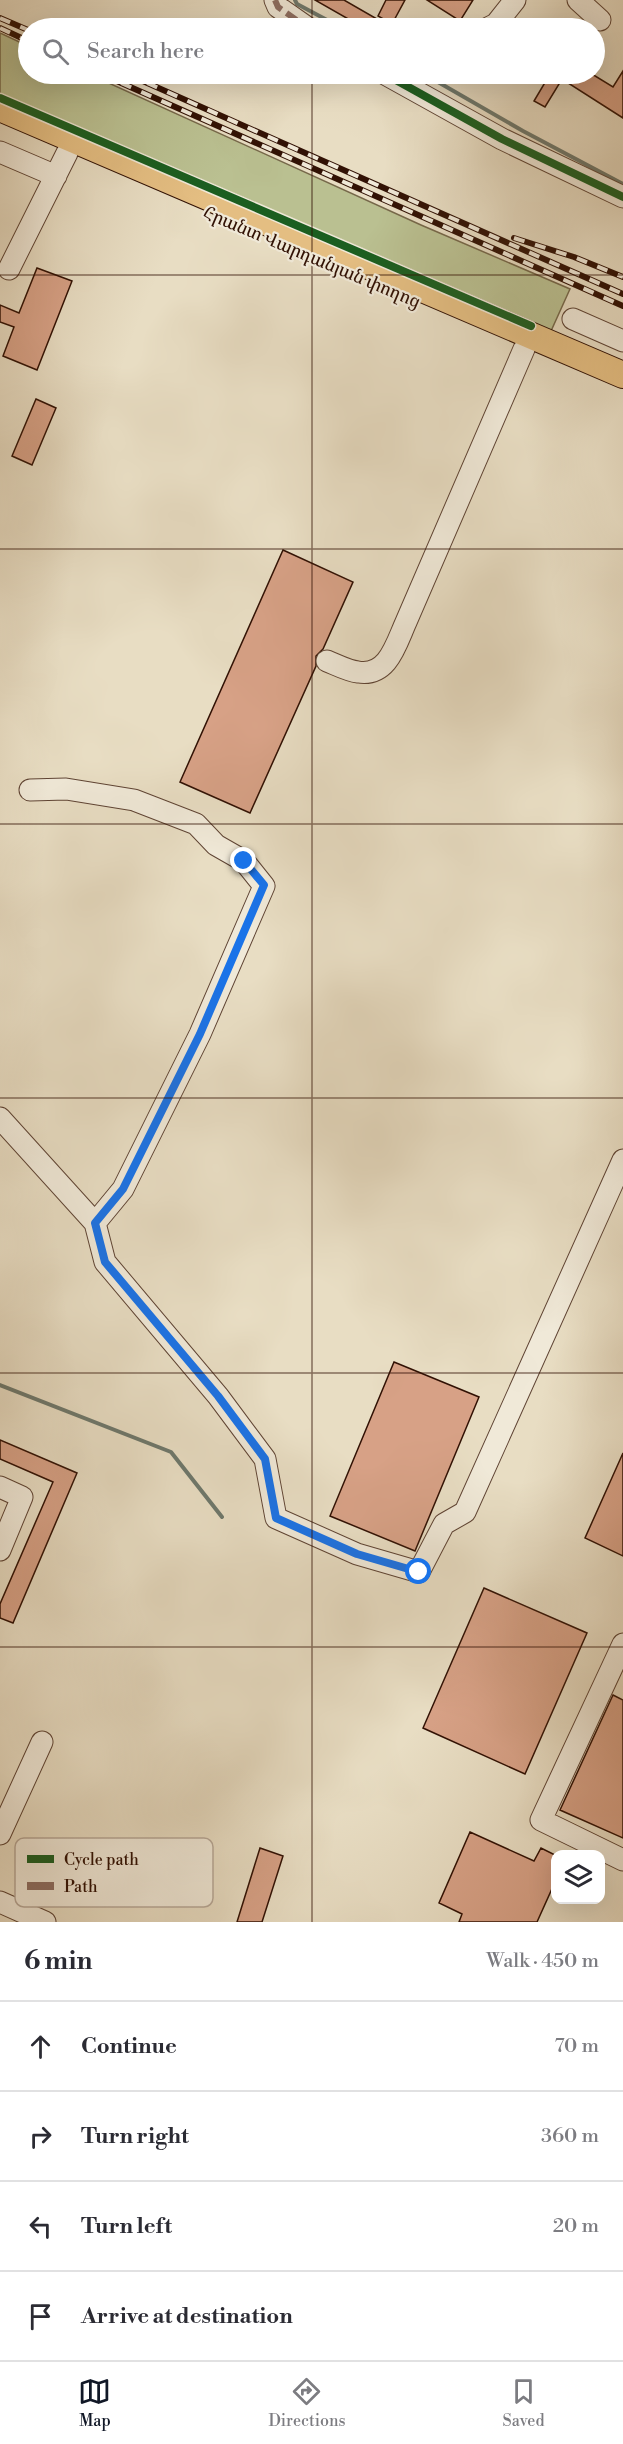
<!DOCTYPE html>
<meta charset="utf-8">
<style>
:root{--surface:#fff;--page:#f7f7f7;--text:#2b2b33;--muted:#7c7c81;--line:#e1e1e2;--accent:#111827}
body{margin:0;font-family:"Libre Bodoni","Noto Serif Armenian",serif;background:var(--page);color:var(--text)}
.controls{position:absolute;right:18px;bottom:18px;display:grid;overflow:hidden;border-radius:12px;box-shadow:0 6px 24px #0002}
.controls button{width:54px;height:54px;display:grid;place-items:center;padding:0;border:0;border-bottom:2px solid var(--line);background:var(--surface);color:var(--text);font:30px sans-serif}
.stop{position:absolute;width:18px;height:18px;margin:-14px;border:4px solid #1a73e8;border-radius:50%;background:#fff}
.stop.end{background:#1a73e8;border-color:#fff;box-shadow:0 2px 6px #0008}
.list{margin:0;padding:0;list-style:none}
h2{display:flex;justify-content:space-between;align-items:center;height:78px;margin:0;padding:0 24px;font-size:26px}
h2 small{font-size:20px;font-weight:400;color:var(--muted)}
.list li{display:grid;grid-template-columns:39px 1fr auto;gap:18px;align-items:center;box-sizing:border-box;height:90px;padding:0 24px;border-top:2px solid var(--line)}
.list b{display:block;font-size:22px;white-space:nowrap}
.list em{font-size:20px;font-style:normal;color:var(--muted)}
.icon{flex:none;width:33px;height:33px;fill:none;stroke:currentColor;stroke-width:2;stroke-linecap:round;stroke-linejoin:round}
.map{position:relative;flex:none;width:623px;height:1922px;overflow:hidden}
.search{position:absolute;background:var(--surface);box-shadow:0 6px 24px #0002;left:18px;right:18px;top:18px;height:66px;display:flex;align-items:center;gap:15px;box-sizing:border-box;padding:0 21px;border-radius:33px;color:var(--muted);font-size:22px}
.sheet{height:438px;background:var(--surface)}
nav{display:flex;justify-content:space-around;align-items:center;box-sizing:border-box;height:84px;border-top:2px solid var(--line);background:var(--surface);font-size:16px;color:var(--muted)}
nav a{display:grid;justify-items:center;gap:3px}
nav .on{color:var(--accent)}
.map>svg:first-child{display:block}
.grass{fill:#bac091;stroke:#76684a;stroke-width:1.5}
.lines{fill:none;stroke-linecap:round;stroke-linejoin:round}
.stream{stroke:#6e786c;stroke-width:4}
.building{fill:#d7a186;stroke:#311104;stroke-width:1.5}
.minor-casing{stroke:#5f4434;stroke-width:23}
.major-casing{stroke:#311104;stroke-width:28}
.minor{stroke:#f0e9d8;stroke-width:21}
.major{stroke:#e4be82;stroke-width:26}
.rail-casing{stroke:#311104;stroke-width:6}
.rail{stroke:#f0e9d8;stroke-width:4;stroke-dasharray:11;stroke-linecap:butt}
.quiet{stroke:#8d6e63;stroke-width:6;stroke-dasharray:12 6;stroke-linecap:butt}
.cycleway-casing{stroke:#f0e9d8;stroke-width:11}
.cycleway{stroke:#1b5e20;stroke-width:8}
.route{stroke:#1a73e8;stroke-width:8}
.grid{fill:none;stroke:#311104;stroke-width:1.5;stroke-opacity:0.55}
.labels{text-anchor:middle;stroke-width:4.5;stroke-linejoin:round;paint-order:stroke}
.street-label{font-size:18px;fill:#311104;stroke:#f0e9d8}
.key{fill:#f0e9d8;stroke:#b7a898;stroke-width:1.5}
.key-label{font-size:16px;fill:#311104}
</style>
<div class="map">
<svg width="623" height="1922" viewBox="0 0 623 1922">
<rect width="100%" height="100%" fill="#e8ddc3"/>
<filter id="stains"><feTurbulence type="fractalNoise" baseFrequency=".00333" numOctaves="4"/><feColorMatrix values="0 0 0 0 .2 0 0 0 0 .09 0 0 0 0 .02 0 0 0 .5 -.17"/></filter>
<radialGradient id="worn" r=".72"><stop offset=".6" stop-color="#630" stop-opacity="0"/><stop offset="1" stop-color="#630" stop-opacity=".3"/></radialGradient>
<!-- grass -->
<path class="grass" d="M0 33 28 46V74H89L421 225 570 289 551 331 0 95Z"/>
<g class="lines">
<!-- stream -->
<path class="stream" d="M295 0 297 4 342 28
M424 74 523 131 623 184
M0 1385 171 1452 222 1517"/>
</g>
<!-- building -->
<path class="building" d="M315 0H344L377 19 371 28H364Z
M386 0H405L392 24 378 16Z
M427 0H473L460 21Z
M623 71V118L562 79 545 107 534 101 550 74H592L613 87Z
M37 268 72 281 37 370 3 356 14 327 0 322V305L19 313Z
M36 399 56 408 32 465 12 456Z
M283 550 353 582 323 649 316 656V666L250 813 180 782Z
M394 1362 479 1397 415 1551 330 1516Z
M0 1440 77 1473 13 1623 0 1618V1604L53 1482 0 1459Z
M623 1453V1556L585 1538Z
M484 1588 587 1633 525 1774 423 1728Z
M613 1695 623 1700V1838L560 1810Z
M470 1832 534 1861 541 1848 555 1855V1882L537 1922H459L462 1914 439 1903Z
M260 1848 283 1856 262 1922H237Z"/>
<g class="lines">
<!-- minor casing -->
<g class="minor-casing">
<path id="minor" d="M275 0 278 7 308 28
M578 0 600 20
M488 28 496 24 515 0
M385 74 502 139 623 197
M0 152 56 176
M9 269 67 153
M573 319 623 341
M327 661C337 665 348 671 358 672 388 677 396 644 406 622L524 349
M30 790 66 789 134 800 196 824 216 845 244 861 264 886 200 1034 123 1189 95 1223
M0 1118 95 1223 105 1262 218 1396 265 1459 276 1518 357 1554 419 1572 444 1524 465 1512 623 1160
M0 1487 22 1497 0 1550
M623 1644 541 1820 623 1860
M0 1834 42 1742
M0 1902 45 1922"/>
</g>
<!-- major casing -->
<g class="major-casing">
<path id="major" d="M0 108 623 375"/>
</g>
<!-- minor -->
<use href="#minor" class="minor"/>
<!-- major -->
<use href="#major" class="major"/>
<!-- rail casing -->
<g class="rail-casing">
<path id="rail" d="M0 18 28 30
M0 28 28 41
M101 74 623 306
M127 74 623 294
M514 238 574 257 623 277"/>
</g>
<!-- rail -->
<use href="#rail" class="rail"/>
<!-- quiet -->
<path class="quiet" d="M275 0 278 7 308 28"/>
<!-- cycleway casing -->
<g class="cycleway-casing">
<path id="cycleway" d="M385 74 502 139 623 197
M0 98 531 326"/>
</g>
<!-- cycleway -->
<use href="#cycleway" class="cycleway"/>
</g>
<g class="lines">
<!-- route -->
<path class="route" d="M244 861 264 885 200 1034 123 1189 95 1223 105 1262 218 1396 265 1459 276 1518 357 1554 419 1572"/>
</g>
<!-- grid -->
<path class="grid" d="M312 0V28M312 74V1922M0 275H623M0 549H623M0 824H623M0 1098H623M0 1373H623M0 1647H623"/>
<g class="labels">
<!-- street labels -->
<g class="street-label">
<text transform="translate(312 257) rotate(23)" y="6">Հրանտ Վարդանյան փողոց</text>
</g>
</g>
<!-- legend -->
<rect x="15" y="1838" width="198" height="69" rx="9" class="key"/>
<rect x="27" y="1855" width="27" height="8" fill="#1b5e20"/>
<rect x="27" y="1882" width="27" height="8" fill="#8d6e63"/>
<g class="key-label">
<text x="64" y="1865">Cycle path</text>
<text x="64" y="1892">Path</text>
</g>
<rect width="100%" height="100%" filter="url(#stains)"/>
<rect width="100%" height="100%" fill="url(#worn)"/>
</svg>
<div class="controls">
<button><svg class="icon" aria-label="layers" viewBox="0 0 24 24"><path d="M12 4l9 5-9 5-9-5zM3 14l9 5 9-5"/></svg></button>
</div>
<div class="stop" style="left:419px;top:1572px"></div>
<div class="stop end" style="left:244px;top:861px"></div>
<div class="search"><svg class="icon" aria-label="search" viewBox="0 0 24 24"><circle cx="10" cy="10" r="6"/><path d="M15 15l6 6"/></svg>Search here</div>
</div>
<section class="sheet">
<h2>6 min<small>Walk · 450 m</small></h2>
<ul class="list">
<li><svg class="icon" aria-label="ahead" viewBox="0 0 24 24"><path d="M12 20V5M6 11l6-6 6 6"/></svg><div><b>Continue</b></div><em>70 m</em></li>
<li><svg class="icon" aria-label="right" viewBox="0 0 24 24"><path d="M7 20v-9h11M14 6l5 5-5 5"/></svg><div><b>Turn right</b></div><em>360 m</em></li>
<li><svg class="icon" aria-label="left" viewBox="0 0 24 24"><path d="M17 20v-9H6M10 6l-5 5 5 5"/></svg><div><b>Turn left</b></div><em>20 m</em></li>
<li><svg class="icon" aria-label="arrive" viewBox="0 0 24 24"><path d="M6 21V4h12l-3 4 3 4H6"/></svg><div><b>Arrive at destination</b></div></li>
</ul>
</section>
<nav>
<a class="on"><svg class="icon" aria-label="map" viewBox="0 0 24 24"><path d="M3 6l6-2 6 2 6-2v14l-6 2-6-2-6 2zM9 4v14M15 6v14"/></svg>Map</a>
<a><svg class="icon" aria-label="directions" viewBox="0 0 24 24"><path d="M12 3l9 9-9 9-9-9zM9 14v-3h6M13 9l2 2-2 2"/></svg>Directions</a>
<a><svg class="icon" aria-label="saved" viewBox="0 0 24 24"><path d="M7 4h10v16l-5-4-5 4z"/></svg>Saved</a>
</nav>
